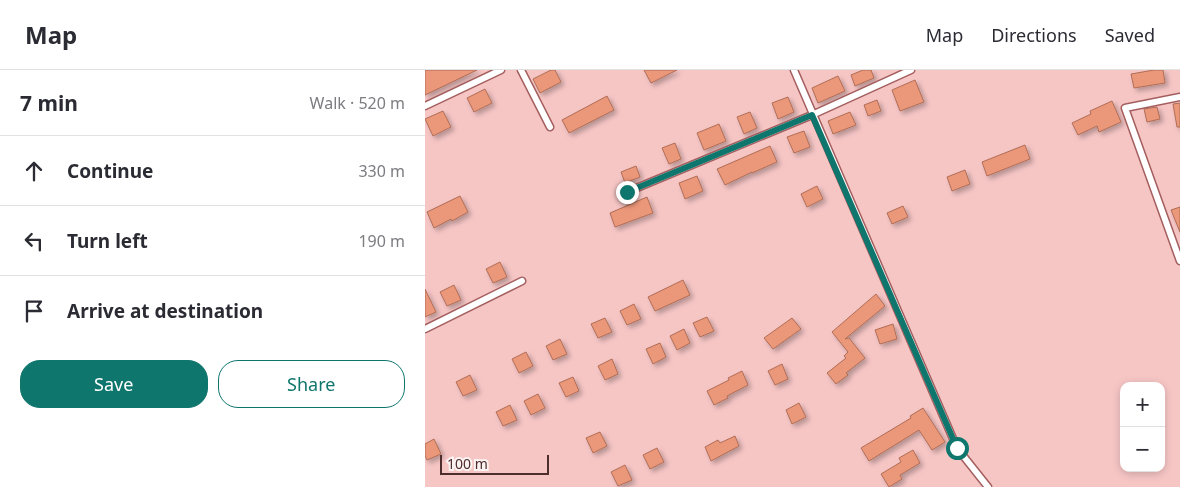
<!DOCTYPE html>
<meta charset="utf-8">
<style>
:root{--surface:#fff;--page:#f7f7f7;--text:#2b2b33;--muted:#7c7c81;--line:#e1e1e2;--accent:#0f766e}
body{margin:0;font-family:"Noto Sans",sans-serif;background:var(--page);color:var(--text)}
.controls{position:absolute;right:15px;bottom:15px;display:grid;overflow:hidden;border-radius:10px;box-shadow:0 2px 8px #0003}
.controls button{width:45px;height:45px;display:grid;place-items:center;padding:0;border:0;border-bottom:1px solid var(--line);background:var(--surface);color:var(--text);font:25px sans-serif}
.scale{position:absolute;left:15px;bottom:12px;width:109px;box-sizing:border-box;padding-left:5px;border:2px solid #4d2e2d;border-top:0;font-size:14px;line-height:18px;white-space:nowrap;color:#4d2e2d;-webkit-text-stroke:4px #fbf2f2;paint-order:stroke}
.stop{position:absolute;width:15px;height:15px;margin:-11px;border:4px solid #0f766e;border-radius:50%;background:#fff}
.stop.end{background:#0f766e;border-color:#fff;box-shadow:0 1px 5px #0008}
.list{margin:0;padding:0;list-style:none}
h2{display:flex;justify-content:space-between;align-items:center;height:65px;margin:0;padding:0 20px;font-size:21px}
h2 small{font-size:16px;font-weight:400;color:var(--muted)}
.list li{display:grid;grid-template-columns:32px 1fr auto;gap:15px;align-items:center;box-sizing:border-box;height:70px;padding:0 20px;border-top:1px solid var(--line)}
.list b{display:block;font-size:19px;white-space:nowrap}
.list em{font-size:16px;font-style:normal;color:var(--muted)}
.actions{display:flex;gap:10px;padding:15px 20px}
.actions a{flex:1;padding:11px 0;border:1px solid var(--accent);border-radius:20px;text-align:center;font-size:18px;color:var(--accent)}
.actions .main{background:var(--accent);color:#fff}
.icon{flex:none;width:28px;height:28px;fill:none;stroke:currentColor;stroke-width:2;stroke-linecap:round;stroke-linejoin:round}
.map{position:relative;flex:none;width:755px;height:417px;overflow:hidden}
header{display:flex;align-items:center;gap:30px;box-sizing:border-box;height:70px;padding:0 25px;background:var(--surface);border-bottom:1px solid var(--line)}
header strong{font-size:24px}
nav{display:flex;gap:28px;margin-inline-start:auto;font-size:18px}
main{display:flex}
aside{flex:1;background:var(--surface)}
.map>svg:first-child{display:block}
.building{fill:#eb977a;stroke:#b06d56;filter:url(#shadow)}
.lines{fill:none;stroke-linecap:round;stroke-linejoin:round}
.minor-casing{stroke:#a45e5e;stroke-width:9}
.minor{stroke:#fff;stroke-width:6}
.route{stroke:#0f766e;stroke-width:6}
</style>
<header>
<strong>Map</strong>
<nav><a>Map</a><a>Directions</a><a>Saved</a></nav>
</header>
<main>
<aside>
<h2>7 min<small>Walk · 520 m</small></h2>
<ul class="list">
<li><svg class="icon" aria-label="ahead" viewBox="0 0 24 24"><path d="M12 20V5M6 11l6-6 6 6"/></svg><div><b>Continue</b></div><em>330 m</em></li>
<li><svg class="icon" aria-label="left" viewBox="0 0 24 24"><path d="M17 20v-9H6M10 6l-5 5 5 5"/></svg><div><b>Turn left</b></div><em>190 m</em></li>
<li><svg class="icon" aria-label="arrive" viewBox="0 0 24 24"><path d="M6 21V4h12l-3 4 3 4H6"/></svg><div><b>Arrive at destination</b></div></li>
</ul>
<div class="actions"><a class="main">Save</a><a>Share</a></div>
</aside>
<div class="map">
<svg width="755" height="417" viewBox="0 0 755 417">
<defs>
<filter id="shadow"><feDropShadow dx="3" dy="3" stdDeviation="2.5" flood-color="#0004"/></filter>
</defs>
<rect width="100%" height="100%" fill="#f6c6c5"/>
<!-- building -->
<path class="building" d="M0 0H52L0 25Z
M126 0H130L136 12 115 23 108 9Z
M219 0H252L226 13Z
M438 0H446L449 8 430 16 426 5Z
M729 0H738L740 13 709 18 706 4Z
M413 6 420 21 393 33 387 18Z
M490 10 499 32 475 41 467 20Z
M60 19 67 33 49 42 42 28Z
M182 26 189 40 144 63 137 50Z
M363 27 369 42 353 49 347 33Z
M452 30 456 41 443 46 439 35Z
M687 31 696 52 674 62 672 56 653 65 647 53 666 44 665 41Z
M755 33V57H752L748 34Z
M732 37 735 49 722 52 719 39Z
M18 41 26 57 8 66 0 49Z
M325 42 332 58 319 64 312 47Z
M425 42 431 55 408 64 403 51Z
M294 54 301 71 279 80 272 63Z
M379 61 385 77 369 83 362 67Z
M250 73 256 89 244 94 237 78Z
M600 75 605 89 562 106 557 92Z
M345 76 352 92 327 103V102L300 115 292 99Z
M211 96 215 107 200 113 196 102Z
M540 100 545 114 527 121 522 107Z
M272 106 278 121 260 129 254 113Z
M392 116 398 129 382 137 376 124Z
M35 126 43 142 27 151 26 149 9 158 2 142Z
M222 127 228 143 190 157 185 143Z
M478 136 483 147 467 154 462 143Z
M755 137V162L746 140Z
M75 192 82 207 68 213 61 199Z
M258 210 265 225 230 241 223 227Z
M29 215 36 230 22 236 15 222Z
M0 219 11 242 0 247Z
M451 224 460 236 420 269 424 268 440 288 421 303 423 305 411 314 402 303 421 288 419 286 423 282 407 262Z
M209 234 216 249 202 255 195 241Z
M282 247 289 261 275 267 268 253Z
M180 248 187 262 173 268 166 254Z
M367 248 376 259 348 279 339 268Z
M468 254 472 269 455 274 450 260Z
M259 259 265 273 252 280 245 266Z
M135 269 142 284 128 290 121 276Z
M235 273 241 287 228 294 221 279Z
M101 282 108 296 94 303 87 289Z
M187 289 193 304 180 310 173 296Z
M357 294 363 309 350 315 343 301Z
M317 301 323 315 302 326 303 328 289 335 282 321 304 310 303 308Z
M45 305 52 320 38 326 31 312Z
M148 307 154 321 141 327 134 313Z
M113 324 120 338 106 345 99 331Z
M374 333 381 347 367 354 361 340Z
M85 335 92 350 78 356 71 342Z
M498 338 520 372 507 380 494 360 444 391 436 378 486 348 485 346Z
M175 362 182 376 168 383 161 368Z
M310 366 314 376 286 391 280 377 293 370 295 373Z
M9 369 16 384 2 390 0 386V374Z
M232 378 239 392 225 399 218 385Z
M488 380 495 393 475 405 477 409 464 417 456 404 476 392 474 388Z
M200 395 207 410 193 416 186 402Z"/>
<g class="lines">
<!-- minor casing -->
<g class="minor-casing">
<path id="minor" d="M96 0 125 57
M369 0 532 378 563 417
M755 27 700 38 755 191
M0 36 76 0
M202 122 387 45 486 0
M0 259 97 211"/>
</g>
<!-- minor -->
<use href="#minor" class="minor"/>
</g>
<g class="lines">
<!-- route -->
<path class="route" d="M202 122 387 45 532 378"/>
</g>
</svg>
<div class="controls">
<button>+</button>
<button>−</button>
</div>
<div class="scale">100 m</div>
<div class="stop" style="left:532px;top:378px"></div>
<div class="stop end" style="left:202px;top:122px"></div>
</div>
</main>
